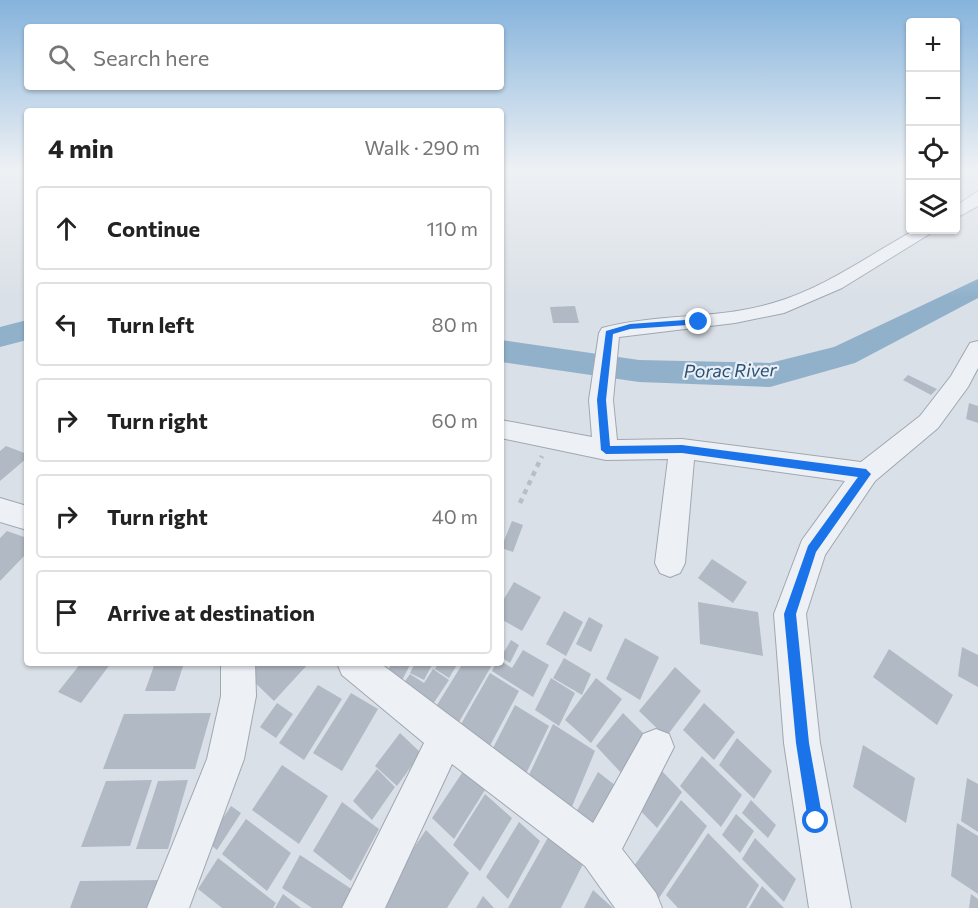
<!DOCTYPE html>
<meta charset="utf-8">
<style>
:root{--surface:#fff;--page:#f6f6f6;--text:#222;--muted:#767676;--line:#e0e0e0}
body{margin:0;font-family:Commissioner,sans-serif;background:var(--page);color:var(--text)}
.controls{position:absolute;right:18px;top:18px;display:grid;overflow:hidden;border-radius:6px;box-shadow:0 2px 4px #0004}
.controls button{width:54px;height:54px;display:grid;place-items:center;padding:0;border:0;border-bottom:2px solid var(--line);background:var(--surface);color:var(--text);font:30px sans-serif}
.stop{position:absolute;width:18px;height:18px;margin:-14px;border:4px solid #1a73e8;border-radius:50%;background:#fff}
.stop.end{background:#1a73e8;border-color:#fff;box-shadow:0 2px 6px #0008}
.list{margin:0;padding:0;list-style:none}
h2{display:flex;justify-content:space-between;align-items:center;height:78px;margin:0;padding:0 24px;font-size:26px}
h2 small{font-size:20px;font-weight:400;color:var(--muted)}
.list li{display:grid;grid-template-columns:39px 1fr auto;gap:18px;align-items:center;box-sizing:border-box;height:84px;margin:0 12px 12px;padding:0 12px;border:2px solid var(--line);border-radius:6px}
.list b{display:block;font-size:22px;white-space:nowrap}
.list em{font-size:20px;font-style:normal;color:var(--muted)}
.icon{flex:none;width:33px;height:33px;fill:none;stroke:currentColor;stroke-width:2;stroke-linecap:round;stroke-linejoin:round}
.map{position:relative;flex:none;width:978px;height:908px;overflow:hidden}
.search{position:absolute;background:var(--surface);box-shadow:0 2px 4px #0004;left:24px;top:24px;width:480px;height:66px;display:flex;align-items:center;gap:15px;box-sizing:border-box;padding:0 21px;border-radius:6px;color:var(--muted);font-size:22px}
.panel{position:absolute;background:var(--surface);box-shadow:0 2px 4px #0004;left:24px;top:108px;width:480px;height:558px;border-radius:6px}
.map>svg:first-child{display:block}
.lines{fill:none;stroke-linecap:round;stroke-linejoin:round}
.river{fill:#91b1cb;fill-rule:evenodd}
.building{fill:#b1b9c4}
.minor-casing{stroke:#9fa7b1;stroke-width:2}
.path{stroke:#b8bec5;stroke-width:4.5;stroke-dasharray:5 5;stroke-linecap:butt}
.minor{fill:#edf0f5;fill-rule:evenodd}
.route{fill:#1a73e8}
.labels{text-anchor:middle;stroke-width:4.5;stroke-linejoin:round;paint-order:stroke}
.water-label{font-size:18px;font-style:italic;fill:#2a5075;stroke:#e9eff5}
</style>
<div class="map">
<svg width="978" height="908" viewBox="0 0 978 908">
<rect width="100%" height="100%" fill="#dae0e7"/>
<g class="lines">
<!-- river -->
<path class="river" d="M978 279V298L855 363 770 387 639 382 501 362V340L639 360 770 363 834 347Z
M27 320V340L0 347V327Z"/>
</g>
<!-- building -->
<path class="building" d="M575 306 579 323H553L550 307Z
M908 375 937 389 931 395 903 380Z
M969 403 978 406V423L966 419Z
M6 446 27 454V458L0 481V451Z
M512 521 523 525 513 552 501 548Z
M7 531 27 538V553L0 581V538Z
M712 559 747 582 733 603 698 578Z
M514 582 541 597 522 631 501 619V604Z
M698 602 758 612 763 656 700 644Z
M564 611 583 622 566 656 546 644Z
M589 617 603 625 591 652 576 644Z
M625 638 659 657 640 700 606 679Z
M511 640 519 645 510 663 501 657Z
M962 647 978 655V687L958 676Z
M889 649 953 695 937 725 873 677Z
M523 650 549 665 533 697 492 671 496 663 501 661 512 668Z
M564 658 591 674 582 695 553 678Z
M81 663H111L81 703 58 692Z
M155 663H184L175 691H145Z
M255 663H309L274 701 245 673Z
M392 663H411L399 686 384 678Z
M415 663H433L424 680 410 673Z
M438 663H458L449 678 435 669Z
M463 663 492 665 455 729 432 713Z
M675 667 701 691 666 737 639 711Z
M433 669 449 680 429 710 399 690 410 674 424 683Z
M490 673 519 691 486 753 456 733Z
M551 678 575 693 559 726 535 710Z
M596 678 622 699 591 743 565 720Z
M318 685 342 699 304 760 279 743Z
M351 693 378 709 342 771 313 753Z
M277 703 293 714 276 738 260 727Z
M704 703 735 732 714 760 683 730Z
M515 705 549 726 524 778 490 754Z
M211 713 195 769H103L124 714Z
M623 713 652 742 625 777 596 746Z
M553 724 595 751 571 809 527 779Z
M400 733 421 753 397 786 375 766Z
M737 738 772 771 754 799 719 765Z
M863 745 915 778 906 823 853 787Z
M702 756 742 795 721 827 680 786Z
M282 765 328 796 299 844 252 810Z
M377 769 395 787 372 820 353 801Z
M464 770 485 790 454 839 432 818Z
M661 770 682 792 657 828 636 806Z
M598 772 620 789 596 837 573 818Z
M967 778 978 784V832L961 821Z
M152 780 130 846 81 847 106 781Z
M188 780 168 849H136L158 781Z
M485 794 512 818 480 871 453 845Z
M681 800 707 826 655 904 629 873Z
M751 800 776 825 768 838 742 813Z
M342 802 379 829 351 881 313 851Z
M231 806 241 813 217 850 207 842Z
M736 814 754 831 740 853 722 835Z
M246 819 291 853 267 891 222 854Z
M519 822 540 841 508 899 486 877Z
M957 823 978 836V894L951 876Z
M426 830 469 873 447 908H379L375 904Z
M708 833 759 885 746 908H678L666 895Z
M550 834 583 864 561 908H508Z
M755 838 796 879 784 902 742 859Z
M300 855 356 892 348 908H312L282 888Z
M218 858 276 903 273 908H222L198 889Z
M160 880 152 908H70L80 881Z
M762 886 784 908H749Z
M593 890 613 908H584Z
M283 894 301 908H275Z
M971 894 978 899V908H969Z
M483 896 494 908H476Z"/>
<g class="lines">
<!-- minor casing -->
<g class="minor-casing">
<path id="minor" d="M978 191V206L956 218V206Z
M915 230H936L842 288 784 313 735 323 619 337 613 400 617 440 682 439 861 462 920 416 951 376 970 343 978 341V368L968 387 938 428 875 481 825 555 806 614 820 743 851 908H809L784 743 774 614 802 540 845 481 694 460 685 563 680 573 670 577 660 573 655 563 668 459 606 460 501 438V420L592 437 589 400 599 333 602 328C658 313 718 320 773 303 825 288 869 255 915 230Z
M0 498 27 506V530L0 522Z
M221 663H255L256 696 244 759 189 908H147L207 759 221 696Z
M337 663H380L593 823 643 734 656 729 669 734 674 747 622 849 656 893 662 908H615L585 866 452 764 385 908H342L424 743 342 675Z"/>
</g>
<!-- path -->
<path class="path" d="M520 503 542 456"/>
<!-- minor -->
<use href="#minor" class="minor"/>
</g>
<!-- sky -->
<linearGradient id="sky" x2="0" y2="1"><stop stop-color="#85b3dc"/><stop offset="0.57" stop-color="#eef1f4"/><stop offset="1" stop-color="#eef1f4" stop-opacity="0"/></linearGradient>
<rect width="978" height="297" fill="url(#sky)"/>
<!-- route -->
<path class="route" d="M699 319 702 324 630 329 613 334 606 400 610 446 682 445 866 469 871 474 816 552 796 614 809 743 823 821 821 827 816 829 810 827 808 821 796 743 784 614 808 546 858 477 682 453 606 454 601 450 597 400 606 331 630 324Z"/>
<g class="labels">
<!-- water labels -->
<g class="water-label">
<text transform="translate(730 371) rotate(-1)" y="6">Porac River</text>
</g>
</g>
</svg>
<div class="controls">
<button>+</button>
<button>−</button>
<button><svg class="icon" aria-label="locate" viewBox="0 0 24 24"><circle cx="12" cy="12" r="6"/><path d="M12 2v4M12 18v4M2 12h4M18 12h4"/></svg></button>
<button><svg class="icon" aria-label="layers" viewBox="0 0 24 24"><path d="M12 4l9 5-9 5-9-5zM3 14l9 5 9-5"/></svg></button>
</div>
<div class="stop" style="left:816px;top:821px"></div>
<div class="stop end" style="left:699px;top:322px"></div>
<div class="search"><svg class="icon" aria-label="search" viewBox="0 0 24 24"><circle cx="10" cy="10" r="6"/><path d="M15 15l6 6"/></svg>Search here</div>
<section class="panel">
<h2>4 min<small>Walk · 290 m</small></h2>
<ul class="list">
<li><svg class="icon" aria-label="ahead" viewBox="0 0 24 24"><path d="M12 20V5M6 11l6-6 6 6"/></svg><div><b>Continue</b></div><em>110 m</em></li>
<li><svg class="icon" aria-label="left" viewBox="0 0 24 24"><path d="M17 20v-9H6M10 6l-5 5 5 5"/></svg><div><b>Turn left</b></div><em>80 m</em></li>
<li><svg class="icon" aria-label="right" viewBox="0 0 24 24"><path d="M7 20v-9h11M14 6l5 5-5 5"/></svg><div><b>Turn right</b></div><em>60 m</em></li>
<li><svg class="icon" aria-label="right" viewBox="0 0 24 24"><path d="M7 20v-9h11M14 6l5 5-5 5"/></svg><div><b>Turn right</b></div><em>40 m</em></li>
<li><svg class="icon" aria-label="arrive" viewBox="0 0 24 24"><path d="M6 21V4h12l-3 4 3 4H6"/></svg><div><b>Arrive at destination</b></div></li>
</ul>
</section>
</div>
